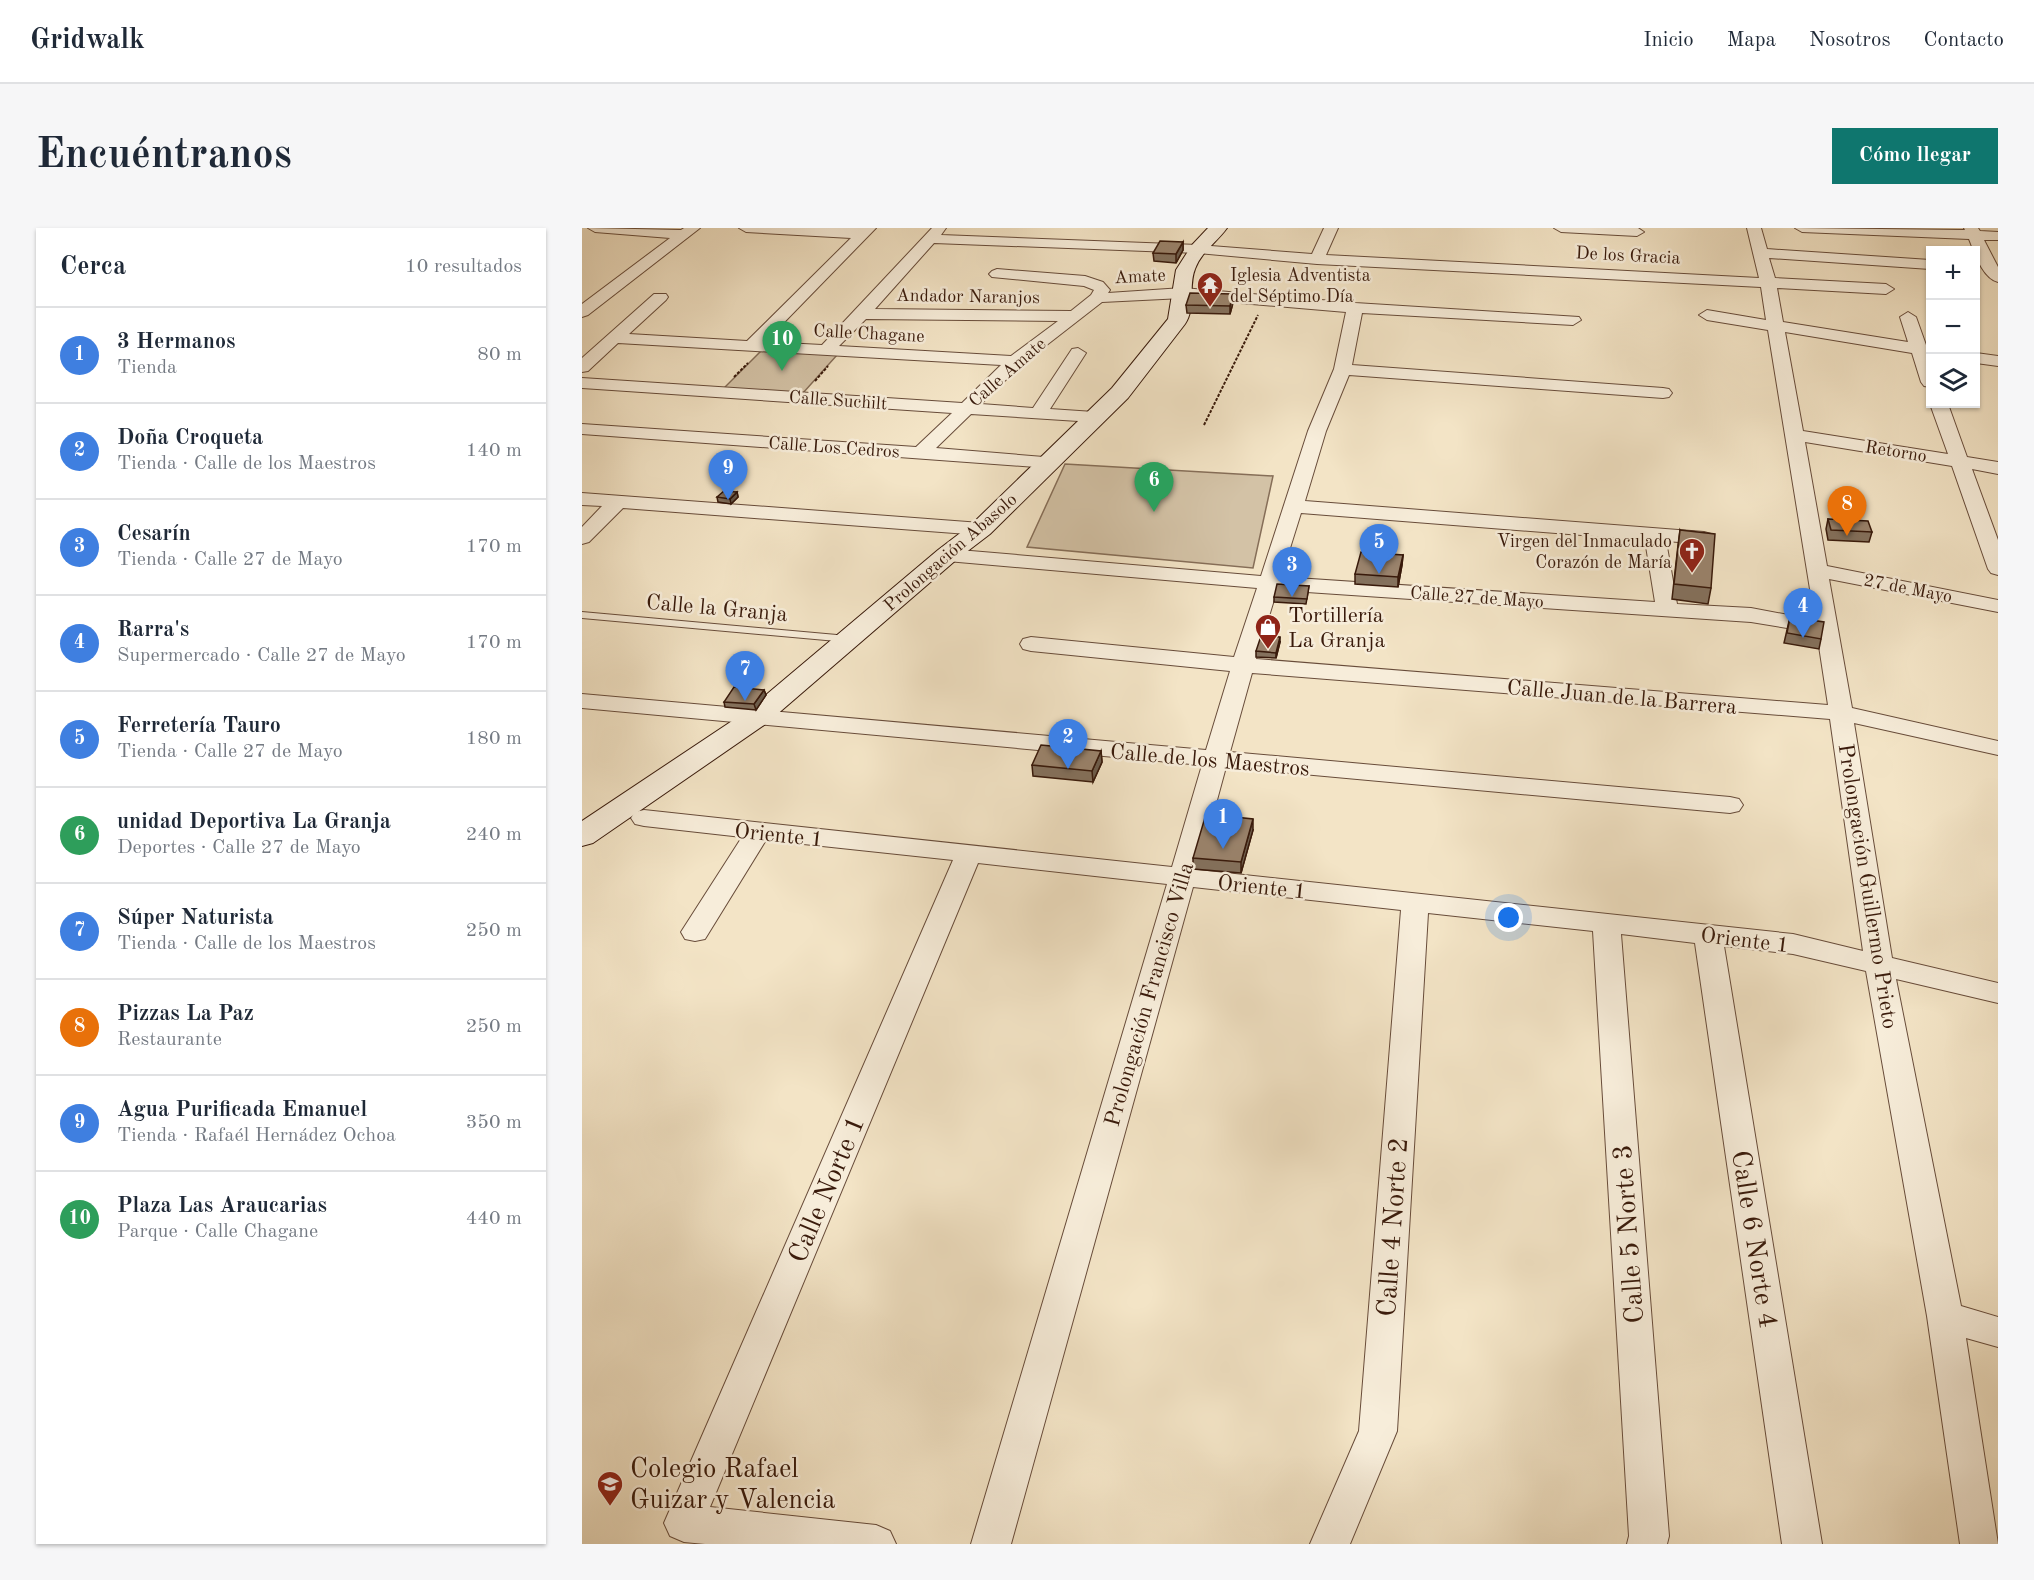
<!DOCTYPE html>
<html lang="es">
<meta charset="utf-8">
<style>
:root{--surface:#fff;--page:#f6f6f7;--text:#1f2937;--muted:#747a83;--line:#e0e1e3;--accent:#0f766e}
body{margin:0;font-family:"Old Standard TT",serif;background:var(--page);color:var(--text)}
.controls{position:absolute;right:18px;top:18px;display:grid;overflow:hidden;border-radius:0px;box-shadow:0 2px 4px #0004}
.controls button{width:54px;height:54px;display:grid;place-items:center;padding:0;border:0;border-bottom:2px solid var(--line);background:var(--surface);color:var(--text);font:30px sans-serif}
.you{position:absolute;left:927px;top:690px;width:21px;height:21px;margin:-15px;border:4px solid #fff;border-radius:50%;background:#1a73e8;box-shadow:0 0 0 9px #1a73e833}
.badge{display:grid;place-items:center;width:39px;height:39px;border-radius:50%;background:var(--accent);color:#fff;font-size:20px;font-weight:700}
.pin{position:absolute;translate:-50% -50px;filter:drop-shadow(0 2px 3px #0008)}
.pin::after{content:'';position:absolute;top:32px;width:21px;height:18px;background:inherit;clip-path:polygon(0 0,100% 0,50% 100%)}
.list{margin:0;padding:0;list-style:none}
h2{display:flex;justify-content:space-between;align-items:center;height:78px;margin:0;padding:0 24px;font-size:26px}
h2 small{font-size:20px;font-weight:400;color:var(--muted)}
.list li{display:grid;grid-template-columns:39px 1fr auto;gap:18px;align-items:center;box-sizing:border-box;height:96px;padding:0 24px;border-top:2px solid var(--line)}
.list b{display:block;font-size:22px;white-space:nowrap}
.list p{margin:0;font-size:20px;white-space:nowrap;color:var(--muted)}
.list em{font-size:20px;font-style:normal;color:var(--muted)}
.icon{flex:none;width:33px;height:33px;fill:none;stroke:currentColor;stroke-width:2;stroke-linecap:round;stroke-linejoin:round}
.map{position:relative;flex:none;width:1416px;height:1316px;overflow:hidden;border-radius:0px}
header{display:flex;align-items:center;gap:36px;box-sizing:border-box;height:84px;padding:0 30px;background:var(--surface);border-bottom:2px solid var(--line)}
header strong{font-size:28px}
nav{display:flex;gap:33px;margin-inline-start:auto;font-size:21px}
.intro{display:flex;align-items:center;justify-content:space-between;box-sizing:border-box;height:144px;padding:0 36px}
h1{margin:0;font-size:42px}
.button{padding:15px 27px;border-radius:0px;background:var(--accent);color:#fff;font-size:21px;font-weight:700}
main{display:flex;gap:36px;padding:0 36px}
aside{flex:1;background:var(--surface);border-radius:0px;box-shadow:0 2px 4px #0004}
.map>svg:first-child{display:block}
.green{fill:#d3c2a6;stroke:#866e58;stroke-width:1.5}
.lines{fill:none;stroke-linecap:round;stroke-linejoin:round}
.lane-casing{stroke:#684c3a;stroke-width:2}
.street-casing{stroke:#684c3a;stroke-width:2}
.secondary-casing{stroke:#391a0b;stroke-width:2}
.path{stroke:#391a0b;stroke-width:2;stroke-dasharray:3 1.5;stroke-linecap:butt}
.lane{fill:#f7edda;fill-rule:evenodd}
.street{fill:#f7edda;fill-rule:evenodd}
.secondary{fill:#f7edda;fill-rule:evenodd}
.wall{fill:#84715d;stroke:#391a0b;stroke-width:1.5}
.shaded-wall{fill:#6c5c4c;stroke:#391a0b;stroke-width:1.5}
.building{fill:#9a836c;stroke:#391a0b;stroke-width:1.5}
.labels{text-anchor:middle;stroke-width:5;stroke-linejoin:round;paint-order:stroke}
.far-street-label{font-size:18px;fill:#391a0b;stroke:#f7edda}
.far-poi-label{font-size:18px;fill:#391a0b;stroke:#f7edda;text-anchor:start}
.street-label{font-size:22px;fill:#391a0b;stroke:#f7edda}
.poi-label{font-size:22px;fill:#391a0b;stroke:#f7edda;text-anchor:start}
.near-street-label{font-size:27px;fill:#391a0b;stroke:#f7edda}
.near-poi-label{font-size:27px;fill:#391a0b;stroke:#f7edda;text-anchor:start}
</style>
<header>
<strong>Gridwalk</strong>
<nav><a>Inicio</a><a>Mapa</a><a>Nosotros</a><a>Contacto</a></nav>
</header>
<div class="intro"><h1>Encuéntranos</h1><a class="button">Cómo llegar</a></div>
<main>
<aside>
<h2>Cerca<small>10 resultados</small></h2>
<ul class="list">
<li><span class="badge" style="background:#3f7fe0">1</span><div><b>3 Hermanos</b><p>Tienda</p></div><em>80 m</em></li>
<li><span class="badge" style="background:#3f7fe0">2</span><div><b>Doña Croqueta</b><p>Tienda · Calle de los Maestros</p></div><em>140 m</em></li>
<li><span class="badge" style="background:#3f7fe0">3</span><div><b>Cesarín</b><p>Tienda · Calle 27 de Mayo</p></div><em>170 m</em></li>
<li><span class="badge" style="background:#3f7fe0">4</span><div><b>Rarra's</b><p>Supermercado · Calle 27 de Mayo</p></div><em>170 m</em></li>
<li><span class="badge" style="background:#3f7fe0">5</span><div><b>Ferretería Tauro</b><p>Tienda · Calle 27 de Mayo</p></div><em>180 m</em></li>
<li><span class="badge" style="background:#2e9e5b">6</span><div><b>unidad Deportiva La Granja</b><p>Deportes · Calle 27 de Mayo</p></div><em>240 m</em></li>
<li><span class="badge" style="background:#3f7fe0">7</span><div><b>Súper Naturista</b><p>Tienda · Calle de los Maestros</p></div><em>250 m</em></li>
<li><span class="badge" style="background:#e8710a">8</span><div><b>Pizzas La Paz</b><p>Restaurante</p></div><em>250 m</em></li>
<li><span class="badge" style="background:#3f7fe0">9</span><div><b>Agua Purificada Emanuel</b><p>Tienda · Rafaél Hernádez Ochoa</p></div><em>350 m</em></li>
<li><span class="badge" style="background:#2e9e5b">10</span><div><b>Plaza Las Araucarias</b><p>Parque · Calle Chagane</p></div><em>440 m</em></li>
</ul>
</aside>
<div class="map">
<svg width="1416" height="1316" viewBox="0 0 1416 1316">
<rect width="100%" height="100%" fill="#f3e4c6"/>
<filter id="stains"><feTurbulence type="fractalNoise" baseFrequency=".00333" numOctaves="4"/><feColorMatrix values="0 0 0 0 .2 0 0 0 0 .09 0 0 0 0 .02 0 0 0 .5 -.17"/></filter>
<radialGradient id="worn" r=".72"><stop offset=".6" stop-color="#630" stop-opacity="0"/><stop offset="1" stop-color="#630" stop-opacity=".3"/></radialGradient>
<!-- green -->
<path class="green" d="M181 121 256 126 221 165 142 160Z
M483 236 691 248 671 340 445 319Z"/>
<g class="lines">
<!-- lane casing -->
<g class="lane-casing">
<path id="lane" d="M0 384 266 408 272 411 266 414 0 390Z"/>
</g>
<!-- street casing -->
<g class="street-casing">
<path id="street" d="M6 0 99 2 102 0H118L6 87 0 89V76L88 10 13 4Z
M157 0H294L183 114 240 117 350 0H364L359 7 616 17 730 26 742 0H756L744 27 1177 50 1165 0H1179L1185 21 1348 32V41L1187 30 1193 50 1304 56 1312 61 1304 66 1195 60 1201 94 1326 114 1318 89 1326 84 1334 89 1344 117 1348 118V159L1342 158 1339 154 1330 125 1203 104 1221 203 1366 226 1348 176H1366L1385 229 1416 234V246L1390 241 1416 312V347L1409 345 1406 341 1370 238 1223 214 1245 338 1416 372V384L1247 351 1270 480 1416 513V527L1272 495 1310 730 1416 755V775L1314 751 1379 1078 1416 1089V1119L1384 1110 1416 1316H1378L1345 1088 1284 743 1211 726 1142 718 1240 1316H1200L1113 715 1039 706 1087 1308 1085 1316H1045L1047 1308 1011 703 846 685 815 1203 768 1316H728L777 1203 819 682 611 659 429 1316H389L585 656 396 635 128 1279 294 1297 308 1303 314 1316H123L102 1314 88 1308 82 1295 371 632 184 612 123 711 113 713 103 711 99 704 160 609 62 598 53 596 49 590 53 584 62 582 590 639 620 537 0 480V466L624 522 648 443 449 423 441 421 438 416 441 411 449 409 652 429 675 360 365 333 358 331 355 327 358 323 365 321 679 348 726 203 752 141 764 84 601 70 520 74 439 137 399 176 451 180 490 121 496 120 504 125 468 181 512 184 518 185 521 189 518 193 512 194 389 186 354 220 474 230 476 234 474 238 467 240 0 206V196L334 219 370 185 0 160V150L380 175 419 137 36 115 6 143 0 144V130L72 66H84L86 69 84 72 47 106 165 113 269 10 164 4ZM352 15 616 25 735 36 1179 59 1184 92 1125 82 1117 87 1125 92 1186 102 1233 392 1169 380 1095 376 1084 313 1122 316 1129 314 1132 310 1129 306 1122 304 723 273 744 203 767 147 1081 170 1087 169 1090 165 1087 161 1081 160 770 137 780 85 991 97 999 92 997 89 773 75 601 60 526 65 528 62 521 54 503 48 415 41 410 43 407 46 410 49 502 58 512 62 509 67 489 83 293 81ZM284 91 476 93 429 128 257 118ZM719 285 1063 312 1073 374 699 349ZM695 362 1169 394 1235 405 1246 477 674 431ZM670 445 1248 491 1281 723 1211 706 616 642 644 539 1148 585 1157 583 1161 577 1157 571 1148 569 648 524Z
M972 0H1056L1062 4 1055 8 979 4Z
M1213 0 1383 2 1382 0H1396L1398 3 1416 4V12H1402L1416 39V54C1400 50 1392 23 1387 11L1220 4Z
M1394 125 1416 128V138L1394 135Z
M0 265 399 295 406 297 409 301 406 305 399 307 41 280 7 314 0 316V299L20 278 0 277Z"/>
</g>
<!-- secondary casing -->
<g class="secondary-casing">
<path id="secondary" d="M626 0H645C635 14 619 24 613 41 606 58 614 80 603 96L546 170 408 306 374 332 185 495 11 615 0 618V593L165 483 356 322 390 296 530 160 586 91 594 42 610 17Z"/>
</g>
<!-- path -->
<path class="path" d="M152 149 166 135
M233 153 246 138
M622 197 676 87"/>
<!-- lane -->
<use href="#lane" class="lane"/>
<!-- street -->
<use href="#street" class="street"/>
<!-- secondary -->
<use href="#secondary" class="secondary"/>
</g>
<!-- wall -->
<path class="wall" d="M601 14V22L594 35 572 33 571 25Z
M651 66V75L648 86 605 85 604 77Z
M155 264 156 269 149 276 136 274 135 269Z
M1246 291 1290 304 1287 314 1246 312 1244 301Z
M1098 302 1129 360 1126 376 1090 371 1096 317Z
M821 327 820 337 816 359 773 356V346Z
M727 358 724 376 692 374V369Z
M1208 389 1239 411 1237 421 1202 415Z
M698 414 694 430 674 429V423Z
M182 462 184 467 174 482 143 479 142 474Z
M519 523 520 534 511 554 451 548 450 537Z
M671 602 659 645 611 641V630Z"/>
<!-- shaded-wall -->
<path class="shaded-wall" d="M601 14V22L594 35V26Z
M651 66V75L648 86V78Z
M155 264 156 269 149 276 148 271Z
M821 327 820 337 816 359V349Z
M698 409V414L694 430V425Z
M182 462 184 467 174 482 172 476Z
M519 523 520 534 511 554 510 543Z
M671 591V602L659 645V634Z"/>
<!-- building -->
<path class="building" d="M578 13 601 14 594 26 571 25Z
M608 65 651 66 648 78 604 77Z
M142 263 155 264 148 271 135 269Z
M1246 291 1286 293 1290 304 1249 302Z
M1098 302 1133 306 1129 360 1092 356Z
M779 324 821 327 816 349 773 346Z
M695 356 727 358 725 371 692 369Z
M1208 389 1242 394 1239 411 1205 405Z
M679 408 698 409 694 425 674 423Z
M152 459 182 462 172 476 142 474Z
M459 517 519 523 510 543 450 537Z
M624 586 671 591 659 634 611 630Z"/>
<!-- icons -->
<defs>
<g id="temple-pin" transform="scale(1.35)"><path d="M0 17L-7.5 6A9.5 9.5 0 1 1 7.5 6Z" fill="#8f2418" stroke="#f7edda"/><path d="M0-6L5-2H3V0L6.5 2.5H4V6H1.5V3h-3V6H-4V2.5H-6.5L-3 0V-2H-5Z" fill="#fff"/></g>
<g id="church-pin" transform="scale(1.35)"><path d="M0 17L-7.5 6A9.5 9.5 0 1 1 7.5 6Z" fill="#8f2418" stroke="#f7edda"/><path d="M-1.2-6h2.4v3.5h3.3v2.4h-3.3V6h-2.4V-.1h-3.3v-2.4h3.3Z" fill="#fff"/></g>
<g id="shop-pin" transform="scale(1.35)"><path d="M0 17L-7.5 6A9.5 9.5 0 1 1 7.5 6Z" fill="#8f2418" stroke="#f7edda"/><path d="M-5-2.5h2.3a2.7 3.5 0 0 1 5.4 0H5L5.5 6h-11ZM-1.5-2.5h3a1.5 2.3 0 0 0-3 0Z" fill="#fff"/></g>
<g id="school-pin" transform="scale(1.35)"><path d="M0 17L-7.5 6A9.5 9.5 0 1 1 7.5 6Z" fill="#8f2418" stroke="#f7edda"/><path d="M0-5L7-2L0 1L-7-2ZM-4 1L0 2.5L4 1V4Q0 6-4 4Z" fill="#fff"/></g>
</defs>
<g fill-rule="evenodd">
<use href="#temple-pin" x="628" y="57"/>
<use href="#church-pin" x="1110" y="323"/>
<use href="#shop-pin" x="686" y="399"/>
<use href="#school-pin" x="28" y="1256"/>
</g>
<g class="labels">
<!-- far-street labels -->
<g class="far-street-label">
<text transform="translate(1046 27) rotate(3)" y="6">De los Gracia</text>
<text transform="translate(558 48) rotate(-3)" y="6">Amate</text>
<text transform="translate(386 68) rotate(1)" y="6">Andador Naranjos</text>
<text transform="translate(287 105) rotate(3)" y="6">Calle Chagane</text>
<text transform="translate(425 144) rotate(-41)" y="6">Calle Amate</text>
<text transform="translate(256 172) rotate(4)" y="6">Calle Suchilt</text>
<text transform="translate(252 219) rotate(4)" y="6">Calle Los Cedros</text>
<text transform="translate(1314 223) rotate(9)" y="6">Retorno</text>
<text transform="translate(368 324) rotate(-41)" y="6">Prolongación Abasolo</text>
<text transform="translate(1326 360) rotate(11)" y="6">27 de Mayo</text>
<text transform="translate(895 369) rotate(4)" y="6">Calle 27 de Mayo</text>
</g>
<!-- far-poi labels -->
<g class="far-poi-label">
<text x="648" y="53">Iglesia Adventista<tspan x="648" dy="21">del Séptimo Día</tspan></text>
<text x="1090" y="319" text-anchor="end">Virgen del Inmaculado<tspan x="1090" dy="21">Corazón de María</tspan></text>
</g>
<!-- street labels -->
<g class="street-label">
<text transform="translate(135 379) rotate(5)" y="8">Calle la Granja</text>
<text transform="translate(1040 468) rotate(5)" y="8">Calle Juan de la Barrera</text>
<text transform="translate(628 531) rotate(5)" y="8">Calle de los Maestros</text>
<text transform="translate(197 606) rotate(6)" y="8">Oriente 1</text>
<text transform="translate(680 658) rotate(6)" y="8">Oriente 1</text>
<text transform="translate(1287 658) rotate(81)" y="8">Prolongación Guillermo Prieto</text>
<text transform="translate(1163 711) rotate(7)" y="8">Oriente 1</text>
<text transform="translate(566 766) rotate(-74)" y="8">Prolongación Francisco Villa</text>
</g>
<!-- poi labels -->
<g class="poi-label">
<text x="706" y="394">Tortillería<tspan x="706" dy="25">La Granja</tspan></text>
</g>
<!-- near-street labels -->
<g class="near-street-label">
<text transform="translate(244 961) rotate(-67)" y="9">Calle Norte 1</text>
<text transform="translate(810 999) rotate(-86)" y="9">Calle 4 Norte 2</text>
<text transform="translate(1046 1006) rotate(-94)" y="9">Calle 5 Norte 3</text>
<text transform="translate(1173 1011) rotate(81)" y="9">Calle 6 Norte 4</text>
</g>
<!-- near-poi labels -->
<g class="near-poi-label">
<text x="48" y="1249">Colegio Rafael<tspan x="48" dy="31">Guizar y Valencia</tspan></text>
</g>
</g>
<rect width="100%" height="100%" filter="url(#stains)"/>
<rect width="100%" height="100%" fill="url(#worn)"/>
</svg>
<div class="controls">
<button>+</button>
<button>−</button>
<button><svg class="icon" aria-label="layers" viewBox="0 0 24 24"><path d="M12 4l9 5-9 5-9-5zM3 14l9 5 9-5"/></svg></button>
</div>
<div class="you"></div>
<div class="pin badge" style="left:641px;top:621px;background:#3f7fe0">1</div>
<div class="pin badge" style="left:486px;top:541px;background:#3f7fe0">2</div>
<div class="pin badge" style="left:710px;top:369px;background:#3f7fe0">3</div>
<div class="pin badge" style="left:1221px;top:410px;background:#3f7fe0">4</div>
<div class="pin badge" style="left:797px;top:346px;background:#3f7fe0">5</div>
<div class="pin badge" style="left:572px;top:284px;background:#2e9e5b">6</div>
<div class="pin badge" style="left:163px;top:473px;background:#3f7fe0">7</div>
<div class="pin badge" style="left:1265px;top:308px;background:#e8710a">8</div>
<div class="pin badge" style="left:146px;top:272px;background:#3f7fe0">9</div>
<div class="pin badge" style="left:200px;top:143px;background:#2e9e5b">10</div>
</div>
</main>
